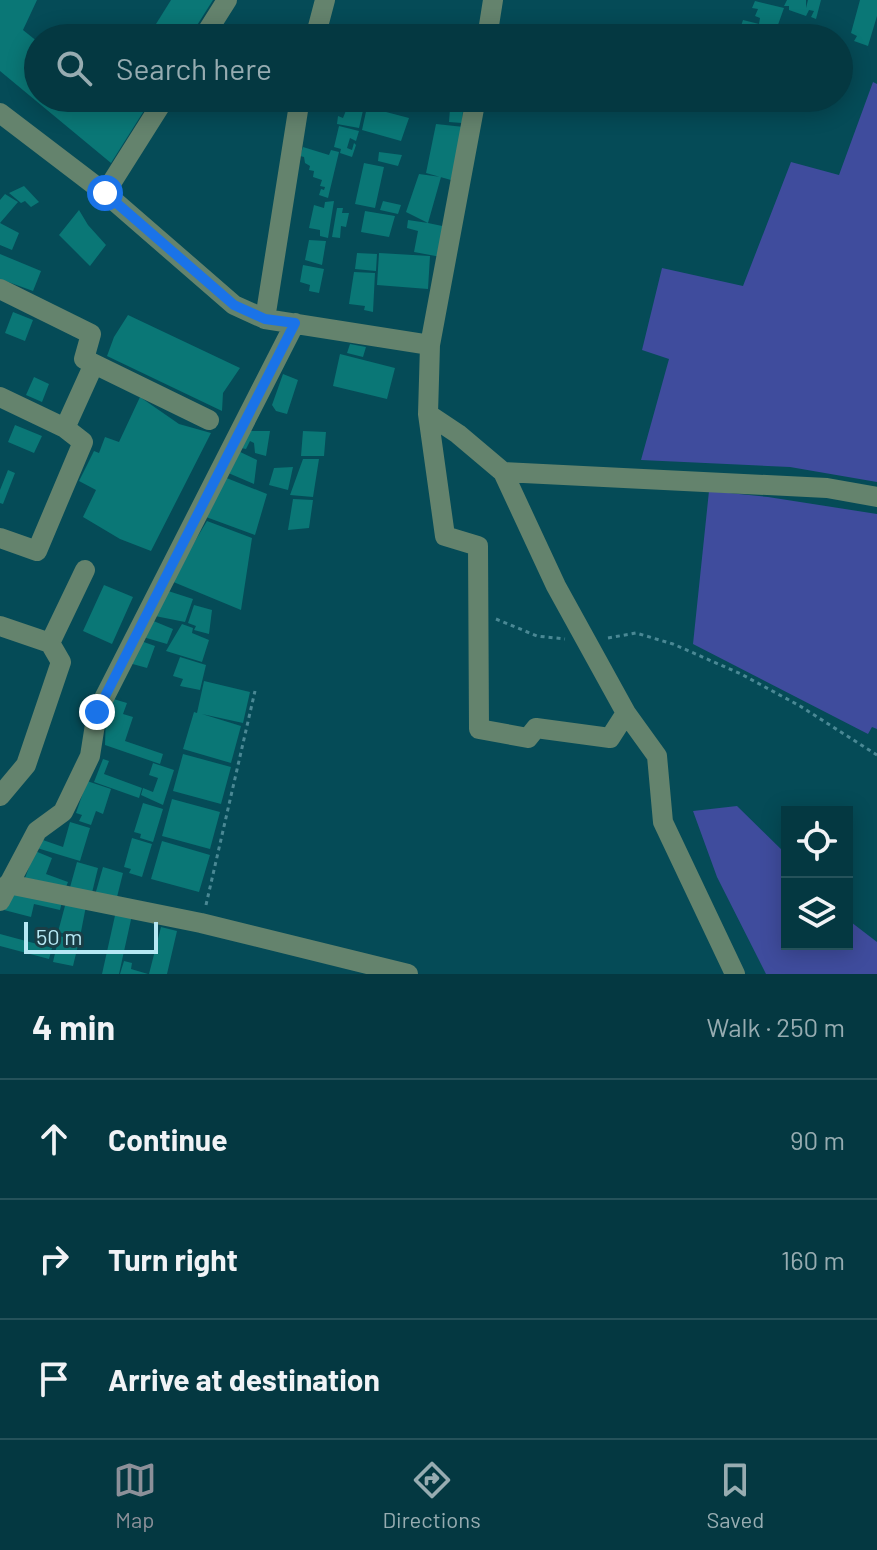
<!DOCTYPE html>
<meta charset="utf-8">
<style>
:root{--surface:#043841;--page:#0d3f48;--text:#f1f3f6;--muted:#97acb1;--line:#25525a;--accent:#8c9099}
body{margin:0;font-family:Barlow,sans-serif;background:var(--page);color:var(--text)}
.controls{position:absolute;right:24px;bottom:24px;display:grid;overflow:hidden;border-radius:0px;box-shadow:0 4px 20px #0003}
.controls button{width:72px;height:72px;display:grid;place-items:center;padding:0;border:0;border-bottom:2px solid var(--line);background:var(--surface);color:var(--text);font:40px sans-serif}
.scale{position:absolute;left:24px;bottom:20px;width:134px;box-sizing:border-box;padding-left:8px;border:4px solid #b6e8f4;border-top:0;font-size:22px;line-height:28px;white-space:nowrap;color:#b6e8f4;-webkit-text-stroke:6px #1a3e46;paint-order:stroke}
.stop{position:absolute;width:24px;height:24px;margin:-18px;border:6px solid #1a73e8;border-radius:50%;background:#fff}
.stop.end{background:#1a73e8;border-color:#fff;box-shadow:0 2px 8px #0008}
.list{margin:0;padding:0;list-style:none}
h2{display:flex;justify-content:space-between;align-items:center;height:104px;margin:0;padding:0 32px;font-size:34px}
h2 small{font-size:26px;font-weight:400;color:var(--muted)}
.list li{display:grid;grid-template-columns:52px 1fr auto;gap:24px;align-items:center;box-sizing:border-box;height:120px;padding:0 32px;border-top:2px solid var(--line)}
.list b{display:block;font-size:30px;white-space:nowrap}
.list em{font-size:26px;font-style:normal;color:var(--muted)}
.icon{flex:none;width:44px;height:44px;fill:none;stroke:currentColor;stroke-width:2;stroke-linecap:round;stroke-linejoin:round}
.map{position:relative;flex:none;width:877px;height:974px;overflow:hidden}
.search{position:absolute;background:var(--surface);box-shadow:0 4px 20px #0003;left:24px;right:24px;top:24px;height:88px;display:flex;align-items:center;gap:20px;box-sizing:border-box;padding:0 28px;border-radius:44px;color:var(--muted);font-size:30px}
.sheet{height:464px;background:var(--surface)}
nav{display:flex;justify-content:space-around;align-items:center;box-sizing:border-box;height:112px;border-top:2px solid var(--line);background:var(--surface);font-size:22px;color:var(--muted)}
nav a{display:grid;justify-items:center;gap:4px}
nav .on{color:var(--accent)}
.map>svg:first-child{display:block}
.green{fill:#3f4c9d}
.building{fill:#0a7776}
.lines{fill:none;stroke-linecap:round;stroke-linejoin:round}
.path{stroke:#4a8894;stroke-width:3;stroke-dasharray:4 4;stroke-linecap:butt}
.minor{stroke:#64836d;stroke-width:20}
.route{stroke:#1a73e8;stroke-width:10}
</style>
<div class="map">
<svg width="877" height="974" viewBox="0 0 877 974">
<rect width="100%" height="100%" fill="#054b57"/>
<!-- green -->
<path class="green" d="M873 82 877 84V482L790 467 641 460 669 359 642 350 662 268 743 286 791 162 839 175Z
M709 491 768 497 877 514V729L872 727 868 734 693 644Z
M737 806 787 855V944H847V919L877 942V974H766L717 877 693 811Z"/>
<!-- building -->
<path class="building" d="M0 0H37L23 30 38 42V98H104L108 101 110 98H152L111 163 0 71Z
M171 0H213L189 38H179L156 24Z
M787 0H806V8L808 0H821L816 19 811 17 814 11 809 10 806 16 789 10V6H784Z
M860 0H877V16L868 46 854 41 857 36 851 33Z
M755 1 784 8 774 36 764 33 775 38H744L746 33 743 32 745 27 741 26 743 20 759 24 760 18 755 16 758 9 752 8Z
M310 98H331L326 112 308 107Z
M391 98H413L417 99 414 108 389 105Z
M352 103 364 106 359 128 337 124 338 116 343 118 347 108 351 109Z
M367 107 409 118 401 141 362 130Z
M450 109 463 110 462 123 449 122Z
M436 124 464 127 451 180 426 173Z
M339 126 359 131 356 141 350 138 347 148 352 150 354 143 356 145 352 157 340 153 341 149 334 147Z
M303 147 329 155 331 150 339 152 328 198 319 195 321 189 324 190 325 187 320 186 322 180 313 177 314 171 309 170 310 166 305 163 304 157 300 156Z
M379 152 402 155 398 166 378 161Z
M364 163 384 167 375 208 355 204Z
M419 174 441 177 428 223 447 227 441 257 414 252 418 231 407 228 408 220 428 223 406 212Z
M24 186 39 202 31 207 25 201 21 203 9 193Z
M5 194 18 202 0 223 19 233 12 250 0 245V200Z
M334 201 328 238 320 236V230L309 228 314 205 324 208 325 202Z
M383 201 401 205 398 214 380 210Z
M337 208H343L342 213H349L346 227 341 226 340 238 332 237Z
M79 210 88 225 106 245 90 266 59 235Z
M365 211 395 216 389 237 361 232Z
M309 240 326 241 322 265 305 260Z
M357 253 377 254 376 271 355 269Z
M379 253 430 256 428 289 377 285Z
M0 254 41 271 33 291 0 279Z
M303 265 324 269 319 293 309 291 310 285 300 282Z
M354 272 375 273 373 312 364 310 365 306 349 304Z
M13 312 33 320 25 341 5 333Z
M128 315 240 368 223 393 222 411 107 356 114 337Z
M350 344 366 347 363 357 347 353Z
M340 354 395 368 387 399 333 386Z
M283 374 298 380 287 414 276 411 272 405Z
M34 377 49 384 42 402 26 395Z
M140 397 179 424 211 433 151 551 120 539 83 517 96 490 79 481 94 451 99 453 105 437 119 442Z
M15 425 42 436 34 453 8 442Z
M244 431H270L266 456 255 453 254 443 250 441 246 449 236 447Z
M303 431 326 432 324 456H301Z
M236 450 257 460 254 484 226 472Z
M303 459H319L313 497 290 495Z
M293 467 288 490 269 485 274 468Z
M8 470 15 473 3 504 0 503V490Z
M224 477 267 494 255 535 206 517Z
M293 499 313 500 309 528 288 530Z
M207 521 252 538 241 610 171 581Z
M104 585 133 597 112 644 83 631Z
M165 590 193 599 185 622 155 616Z
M194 605 212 610 209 634 194 630 196 626 188 623Z
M151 620 173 629 167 644 143 637Z
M182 624 193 628 192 633 209 640 202 662 166 651Z
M141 641 155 646 147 668 129 663Z
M180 657 206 665 200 690 180 686 183 679 173 676Z
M204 681 250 692 243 723 202 714 241 726 231 763 183 749 194 712 197 713Z
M110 698 127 703 123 714 133 717 125 741 163 754 160 764 105 745 106 710Z
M183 754 231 767 221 804 173 791Z
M103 759 109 761 104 774 142 788 139 798 94 782Z
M153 763 174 770 163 805 141 795 143 788 153 792 158 778 149 775Z
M87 781 111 789 103 814 96 811 91 825 79 821 82 815 76 813Z
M172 799 220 812 210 849 162 836Z
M143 803 163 809 153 842 140 838 141 834 134 832Z
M70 822 90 828 80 861 37 848 40 839 63 847Z
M132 838 152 844 142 877 129 873 131 869 124 867Z
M162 841 210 855 199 892 151 879Z
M35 851 52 858 46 874 68 882 64 892 25 878Z
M77 862 98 868 91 897 69 891Z
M103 867 123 873 116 901 95 895Z
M17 890 62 902 60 910 34 904 31 917 4 910Z
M66 902 86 906 80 937 58 932Z
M116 911 132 915 119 974H102Z
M161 927 177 931 167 974H149Z
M0 934 52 948 49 959 0 946Z
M59 936 79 941 73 966 53 962Z
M124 961 132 963 131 969 148 974H120Z"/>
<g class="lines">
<!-- path -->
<path class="path" d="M496 619 537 636 565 639
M608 638 636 633 673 644 741 674 800 706 877 755
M206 905 255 691"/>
<!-- minor -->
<path class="minor" d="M203 38 227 0
M315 38 325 0
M487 38 493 0
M476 98 430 345 428 414 445 536 478 546 479 729 528 738 536 728 610 738 626 713
M0 113 105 193 234 305 265 319 430 345
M105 193 165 98
M0 289 91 334 84 359 209 420
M265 319 300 98
M0 397 65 428
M428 414 458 434 503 472 556 586 626 713 657 756 663 822 735 974
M503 472 827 488 877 497
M0 538 37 551 83 442 65 428 94 364
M0 626 50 643
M0 796 26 765 61 662 50 643 85 570
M8 884 201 923 408 974
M0 901 37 831 63 812 90 756 97 712 295 323"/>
</g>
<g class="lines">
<!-- route -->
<path class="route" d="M97 712 295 323 265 319 234 305 105 193"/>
</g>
</svg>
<div class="controls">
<button><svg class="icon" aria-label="locate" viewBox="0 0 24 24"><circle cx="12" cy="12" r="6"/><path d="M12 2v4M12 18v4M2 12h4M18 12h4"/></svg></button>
<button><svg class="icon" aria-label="layers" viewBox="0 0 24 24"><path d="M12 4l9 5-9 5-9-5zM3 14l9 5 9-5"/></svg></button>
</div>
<div class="scale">50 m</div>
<div class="stop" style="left:105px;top:193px"></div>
<div class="stop end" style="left:97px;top:712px"></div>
<div class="search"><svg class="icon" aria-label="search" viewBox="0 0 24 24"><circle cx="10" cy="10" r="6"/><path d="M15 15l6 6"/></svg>Search here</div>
</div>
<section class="sheet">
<h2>4 min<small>Walk · 250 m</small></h2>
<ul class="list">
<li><svg class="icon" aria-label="ahead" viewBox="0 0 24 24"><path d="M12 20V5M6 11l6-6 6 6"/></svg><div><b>Continue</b></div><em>90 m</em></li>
<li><svg class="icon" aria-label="right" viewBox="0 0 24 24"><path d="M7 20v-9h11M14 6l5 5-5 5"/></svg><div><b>Turn right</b></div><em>160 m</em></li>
<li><svg class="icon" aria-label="arrive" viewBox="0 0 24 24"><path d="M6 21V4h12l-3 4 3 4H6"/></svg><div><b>Arrive at destination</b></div></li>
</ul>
</section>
<nav>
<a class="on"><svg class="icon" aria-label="map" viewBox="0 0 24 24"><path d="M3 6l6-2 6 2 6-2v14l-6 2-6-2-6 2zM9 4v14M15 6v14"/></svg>Map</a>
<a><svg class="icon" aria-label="directions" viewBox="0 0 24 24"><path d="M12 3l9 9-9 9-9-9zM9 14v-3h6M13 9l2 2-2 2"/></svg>Directions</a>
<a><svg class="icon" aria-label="saved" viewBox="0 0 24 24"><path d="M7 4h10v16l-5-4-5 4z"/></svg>Saved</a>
</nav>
